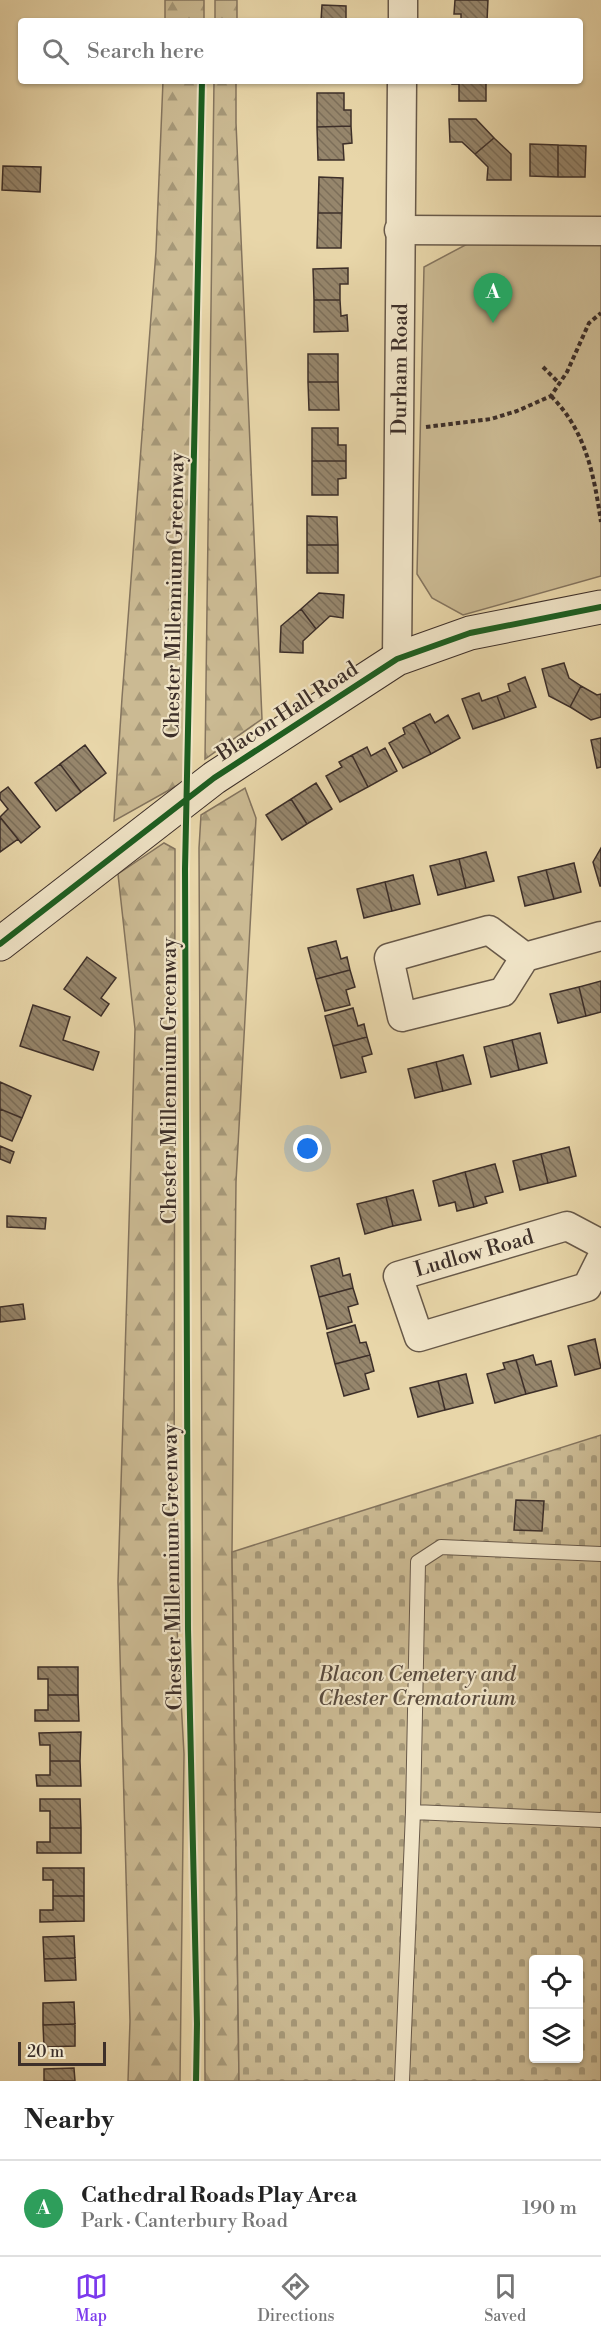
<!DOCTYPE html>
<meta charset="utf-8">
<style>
:root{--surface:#fff;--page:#f6f6f6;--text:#222;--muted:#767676;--line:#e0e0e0;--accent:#7c3aed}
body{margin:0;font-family:"Libre Bodoni",serif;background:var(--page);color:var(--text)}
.controls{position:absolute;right:18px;bottom:18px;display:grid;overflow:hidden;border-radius:6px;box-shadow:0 2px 4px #0004}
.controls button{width:54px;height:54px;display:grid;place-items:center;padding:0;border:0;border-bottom:2px solid var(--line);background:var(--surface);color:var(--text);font:30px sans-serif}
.scale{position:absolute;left:18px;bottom:15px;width:88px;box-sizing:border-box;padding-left:6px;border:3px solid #3d2f29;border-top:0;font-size:16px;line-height:21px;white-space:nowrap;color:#3d2f29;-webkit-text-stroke:4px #f0e4c7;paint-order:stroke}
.you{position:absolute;left:308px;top:1149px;width:21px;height:21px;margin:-15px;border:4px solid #fff;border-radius:50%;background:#1a73e8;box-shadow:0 0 0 9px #1a73e833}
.badge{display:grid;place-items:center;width:39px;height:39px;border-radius:50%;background:var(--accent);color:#fff;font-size:20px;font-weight:700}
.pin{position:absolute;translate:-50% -50px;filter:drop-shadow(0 2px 3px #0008)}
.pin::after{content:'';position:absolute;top:32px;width:21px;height:18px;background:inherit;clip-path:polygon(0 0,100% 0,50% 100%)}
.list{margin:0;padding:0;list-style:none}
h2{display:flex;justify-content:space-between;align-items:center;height:78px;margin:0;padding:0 24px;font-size:26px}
h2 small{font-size:20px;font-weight:400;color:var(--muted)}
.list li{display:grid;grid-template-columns:39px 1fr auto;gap:18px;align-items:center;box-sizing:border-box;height:96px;padding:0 24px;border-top:2px solid var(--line)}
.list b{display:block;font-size:22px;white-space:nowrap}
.list p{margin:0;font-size:20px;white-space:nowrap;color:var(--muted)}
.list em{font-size:20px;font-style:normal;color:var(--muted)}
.icon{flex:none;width:33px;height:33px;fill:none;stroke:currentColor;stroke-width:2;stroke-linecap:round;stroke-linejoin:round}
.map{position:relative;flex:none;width:601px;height:2081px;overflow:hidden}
.search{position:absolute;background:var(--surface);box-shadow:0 2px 4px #0004;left:18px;right:18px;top:18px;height:66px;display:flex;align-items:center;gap:15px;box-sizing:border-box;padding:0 21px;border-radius:6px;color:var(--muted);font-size:22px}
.sheet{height:174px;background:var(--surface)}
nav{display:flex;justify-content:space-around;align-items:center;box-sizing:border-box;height:84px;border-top:2px solid var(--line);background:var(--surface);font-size:16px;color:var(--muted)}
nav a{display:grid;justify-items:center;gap:3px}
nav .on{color:var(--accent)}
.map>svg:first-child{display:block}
.green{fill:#cbba93;stroke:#84745e;stroke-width:1.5}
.forest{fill:url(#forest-firs);stroke:#84745e;stroke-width:1.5}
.cemetery{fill:url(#cemetery-stones);stroke:#84745e;stroke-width:1.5;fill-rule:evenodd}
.building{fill:url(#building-back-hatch);stroke:#3d2f29;stroke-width:1.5}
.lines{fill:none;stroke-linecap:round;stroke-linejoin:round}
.lane-casing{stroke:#685949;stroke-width:16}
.street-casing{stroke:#685949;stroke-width:31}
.secondary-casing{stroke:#3d2f29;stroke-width:35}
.path{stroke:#3d2f29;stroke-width:4;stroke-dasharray:4.5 3;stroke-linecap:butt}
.lane{stroke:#f0e4c7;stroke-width:14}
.street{stroke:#f0e4c7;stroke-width:28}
.secondary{stroke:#f0e4c7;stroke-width:33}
.cycleway-casing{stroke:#f0e4c7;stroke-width:10}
.cycleway{stroke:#1b5e20;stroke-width:6}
.labels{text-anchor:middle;stroke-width:4.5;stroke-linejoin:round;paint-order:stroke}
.street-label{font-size:21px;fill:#3d2f29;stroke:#f0e4c7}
.park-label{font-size:21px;font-style:italic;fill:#594b3e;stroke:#f0e4c7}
</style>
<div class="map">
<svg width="601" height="2081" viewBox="0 0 601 2081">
<defs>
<pattern id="forest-firs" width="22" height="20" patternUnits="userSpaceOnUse" patternTransform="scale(1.5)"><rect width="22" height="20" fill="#cbba93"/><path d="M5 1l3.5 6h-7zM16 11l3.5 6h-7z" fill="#a69878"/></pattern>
<pattern id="cemetery-stones" width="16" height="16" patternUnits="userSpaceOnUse" patternTransform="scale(1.5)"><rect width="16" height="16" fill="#cbba93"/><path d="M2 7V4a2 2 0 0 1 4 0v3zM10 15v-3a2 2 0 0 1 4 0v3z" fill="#a69878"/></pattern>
<pattern id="building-back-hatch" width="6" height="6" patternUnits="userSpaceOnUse" patternTransform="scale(1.5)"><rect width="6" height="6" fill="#96866c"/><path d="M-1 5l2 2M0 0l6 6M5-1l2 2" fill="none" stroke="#7c6e59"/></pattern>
</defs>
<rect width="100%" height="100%" fill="#e8d6a9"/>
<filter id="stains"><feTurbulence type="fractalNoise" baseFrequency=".00333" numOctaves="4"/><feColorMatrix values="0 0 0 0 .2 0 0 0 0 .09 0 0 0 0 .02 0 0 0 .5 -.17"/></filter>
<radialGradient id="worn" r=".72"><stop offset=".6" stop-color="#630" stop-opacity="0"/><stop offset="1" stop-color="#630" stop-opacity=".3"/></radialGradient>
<!-- green -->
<path class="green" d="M601 240V576L463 615 432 598 417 574 424 267 471 242Z"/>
<!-- forest -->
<path class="forest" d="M165 0H204V21H165Z
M215 0H237V21H215Z
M163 81H203L187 780 114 821 122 698 156 251Z
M214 81H236V123L262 719 205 759Z
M245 788 256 818 236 1182 232 1552 239 2081H205L199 848 201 815Z
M164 843 175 849 174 1574 184 1754 180 2081H128L130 2021 118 1582 135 1029 118 874Z"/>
<!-- cemetery -->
<path class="cemetery" d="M601 1435V2081H239L232 1552ZM534 1960H578V2058H534Z"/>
<!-- building -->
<path class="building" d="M455 0H488L487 21H461V14H454Z
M322 5 346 6V21H321Z
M452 81H486V101H459V84H452Z
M317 93H344V110H351V126L317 127Z
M449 119H476L494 138 475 154 462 142H450Z
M351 126 352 143 343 144 344 160H318L317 127Z
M494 138 511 154V180H487L488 167 475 154Z
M530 144 558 145V177L530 176Z
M558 145 586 146 585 177H558Z
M3 166 41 167 40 192 2 190Z
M319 177 343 178 342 213H318Z
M318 213H342L341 248H317Z
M348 268V284H340V300H314L313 269Z
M314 300H340L341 316 347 315 348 331 314 332Z
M308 354H338V382H308Z
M308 382H338L339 410H309Z
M312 428H338V445H346V461H312Z
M312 461H346V478L338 479V495H312Z
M307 516 337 517 338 545H307Z
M307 545H338V573H307Z
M319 593 344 595 343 618 330 616 316 629 301 609Z
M301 609 316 629 303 641V653L280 652 281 626Z
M564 663 569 678 581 686 570 707 549 696 542 669Z
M525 677 536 707 505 718 497 696 510 691 508 684Z
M581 686 597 695 601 694V717L591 720 570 707Z
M479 693 482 701 497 696 505 718 473 729 462 699Z
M430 714 435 723 448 715 460 738 431 754 414 722Z
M414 722 431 754 403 768 389 743 405 734 403 728Z
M601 738V767L597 768 591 740Z
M85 745 106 773 81 792 60 764Z
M367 747 371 756 385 748 397 771 368 787 352 755Z
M352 755 368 787 340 802 326 776 342 767 339 762Z
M60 764 81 792 56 811 35 783Z
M316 783 332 809 307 824 291 799Z
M8 787 40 827 21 843 0 817 8 809 0 799V793Z
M291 799 307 824 282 840 266 815Z
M0 817 18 839 0 852Z
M601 848V886H600L593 862Z
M486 852 494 881 466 888 459 859Z
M459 859 466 888 438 895 430 866Z
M574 863 581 892 554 899 546 870Z
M546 870 554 899 525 906 518 877Z
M413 875 420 904 392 911 385 882Z
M385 882 392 911 364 918 357 889Z
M336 941 341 959 347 957 350 970 316 979 308 948Z
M87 957 116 978 101 998 109 1004 101 1016 64 989Z
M350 970 355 987 346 990 350 1005 325 1011 316 979Z
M601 981V1012L586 1016 579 987Z
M579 987 586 1016 558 1023 550 994Z
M33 1005 70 1017 63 1040 99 1052 93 1070 20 1046Z
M353 1008 358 1026 364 1024 367 1037 333 1046 325 1016Z
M540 1033 547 1063 519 1070 512 1040Z
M367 1037 372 1054 362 1057 366 1072 341 1078 333 1046Z
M512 1040 519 1070 491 1077 484 1047Z
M463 1055 471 1084 443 1091 436 1062Z
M436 1062 443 1091 415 1098 408 1069Z
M0 1082 31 1096 22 1118 0 1109Z
M0 1109 22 1118 12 1141 0 1136Z
M0 1146 14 1152 10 1163 0 1159Z
M569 1147 576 1176 548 1183 541 1154Z
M541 1154 548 1183 520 1190 513 1161Z
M495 1164 503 1192 485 1197 487 1203 474 1207 465 1172Z
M465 1172 474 1207 457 1211 455 1202 439 1206 433 1181Z
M413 1190 421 1220 393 1226 386 1197Z
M386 1197 393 1226 365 1234 357 1204Z
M7 1216 46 1218 45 1229 7 1227Z
M339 1258 343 1276 350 1274 353 1288 319 1297 311 1266Z
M353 1288 358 1304 348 1307 352 1322 327 1329 319 1297Z
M23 1304 25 1319 0 1322V1307Z
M355 1325 360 1343 366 1342 370 1355 335 1364 327 1333Z
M595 1339 601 1368 575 1375 568 1346Z
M370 1355 374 1371 365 1374 369 1389 344 1396 335 1364Z
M533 1355 536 1365 551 1361 557 1386 526 1394 516 1360Z
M516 1360 526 1394 495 1403 487 1374 505 1369 503 1363Z
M466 1374 473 1403 445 1410 438 1381Z
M438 1381 445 1410 418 1417 410 1388Z
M516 1500 544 1501 542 1531 514 1530Z
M38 1667H78V1695H48V1679H38Z
M48 1695H78L79 1721H35V1710H48Z
M81 1732 80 1761H50V1745H40L39 1733Z
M50 1761H80L81 1786H37L36 1775H50Z
M40 1799H80L81 1828H50V1811H40Z
M50 1828H81V1853H37V1842H50Z
M43 1868H84V1896H53V1880H43Z
M53 1896H84V1921L40 1922V1910H53Z
M74 1936 75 1958 44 1959 43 1937Z
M75 1958 76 1980 45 1981 44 1959Z
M74 2002 75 2024 43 2025V2003Z
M75 2024V2046L44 2047 43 2025Z
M74 2068 75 2081H44V2069Z"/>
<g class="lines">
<!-- lane casing -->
<g class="lane-casing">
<path id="lane" d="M413 1812 601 1820
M402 2081 413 1812 418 1562 441 1547 601 1554"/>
</g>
<!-- street casing -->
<g class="street-casing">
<g id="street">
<path d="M403 21V0"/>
<path d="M399 230 601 231"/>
<path id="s1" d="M397 659 402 81"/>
<path d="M525 957 489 930 389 958 402 1017 503 992 525 957 601 936"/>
<path d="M601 1244 567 1226 398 1276 419 1337 587 1287 601 1259"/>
</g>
</g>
<!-- secondary casing -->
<g class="secondary-casing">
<path id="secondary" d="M0 944 214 778 397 659 470 633 601 607"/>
</g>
<!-- path -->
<path class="path" d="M543 367 559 383
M551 396C586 431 594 475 601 522
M426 427 491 419 517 411 551 396 567 372 589 323 601 313"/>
<!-- lane -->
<use href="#lane" class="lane"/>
<!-- street -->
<use href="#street" class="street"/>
<!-- secondary -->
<use href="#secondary" class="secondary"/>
<!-- cycleway casing -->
<g class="cycleway-casing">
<path id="cycleway" d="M0 944 214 778 397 659 470 633 601 607
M196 2081 197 2024 188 1629 185 869 202 81"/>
</g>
<!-- cycleway -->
<use href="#cycleway" class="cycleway"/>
</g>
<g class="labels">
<!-- street labels -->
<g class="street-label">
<text dy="7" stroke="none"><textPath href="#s1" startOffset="290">Durham Road</textPath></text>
<text transform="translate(174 595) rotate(-89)" y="7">Chester Millennium Greenway</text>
<text transform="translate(287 711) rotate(-33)" y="7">Blacon Hall Road</text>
<text transform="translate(169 1081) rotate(-90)" y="7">Chester Millennium Greenway</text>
<text transform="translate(474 1253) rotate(-16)" y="7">Ludlow Road</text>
<text transform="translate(172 1567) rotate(-91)" y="7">Chester Millennium Greenway</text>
</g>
<!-- park labels -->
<g class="park-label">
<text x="417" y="1681">Blacon Cemetery and<tspan x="417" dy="24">Chester Crematorium</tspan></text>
</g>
</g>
<rect width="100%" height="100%" filter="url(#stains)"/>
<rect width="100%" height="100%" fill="url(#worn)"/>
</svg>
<div class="controls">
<button><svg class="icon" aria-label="locate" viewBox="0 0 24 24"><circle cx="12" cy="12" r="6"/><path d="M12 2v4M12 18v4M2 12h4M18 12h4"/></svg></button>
<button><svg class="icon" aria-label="layers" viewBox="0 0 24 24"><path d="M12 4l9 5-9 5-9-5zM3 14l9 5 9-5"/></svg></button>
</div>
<div class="scale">20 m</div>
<div class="you"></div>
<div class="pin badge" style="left:493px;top:323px;background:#2e9e5b">A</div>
<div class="search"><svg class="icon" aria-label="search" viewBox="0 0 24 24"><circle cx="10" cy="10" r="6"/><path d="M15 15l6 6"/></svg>Search here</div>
</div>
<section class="sheet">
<h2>Nearby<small></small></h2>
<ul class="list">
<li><span class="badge" style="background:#2e9e5b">A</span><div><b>Cathedral Roads Play Area</b><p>Park · Canterbury Road</p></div><em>190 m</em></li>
</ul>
</section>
<nav>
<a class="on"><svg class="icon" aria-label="map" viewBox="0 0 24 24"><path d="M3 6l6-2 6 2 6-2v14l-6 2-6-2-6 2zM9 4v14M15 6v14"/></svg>Map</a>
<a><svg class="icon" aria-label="directions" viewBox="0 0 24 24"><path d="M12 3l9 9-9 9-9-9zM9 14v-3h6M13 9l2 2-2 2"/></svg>Directions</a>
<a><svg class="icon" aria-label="saved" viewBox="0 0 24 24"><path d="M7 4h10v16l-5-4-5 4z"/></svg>Saved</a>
</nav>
